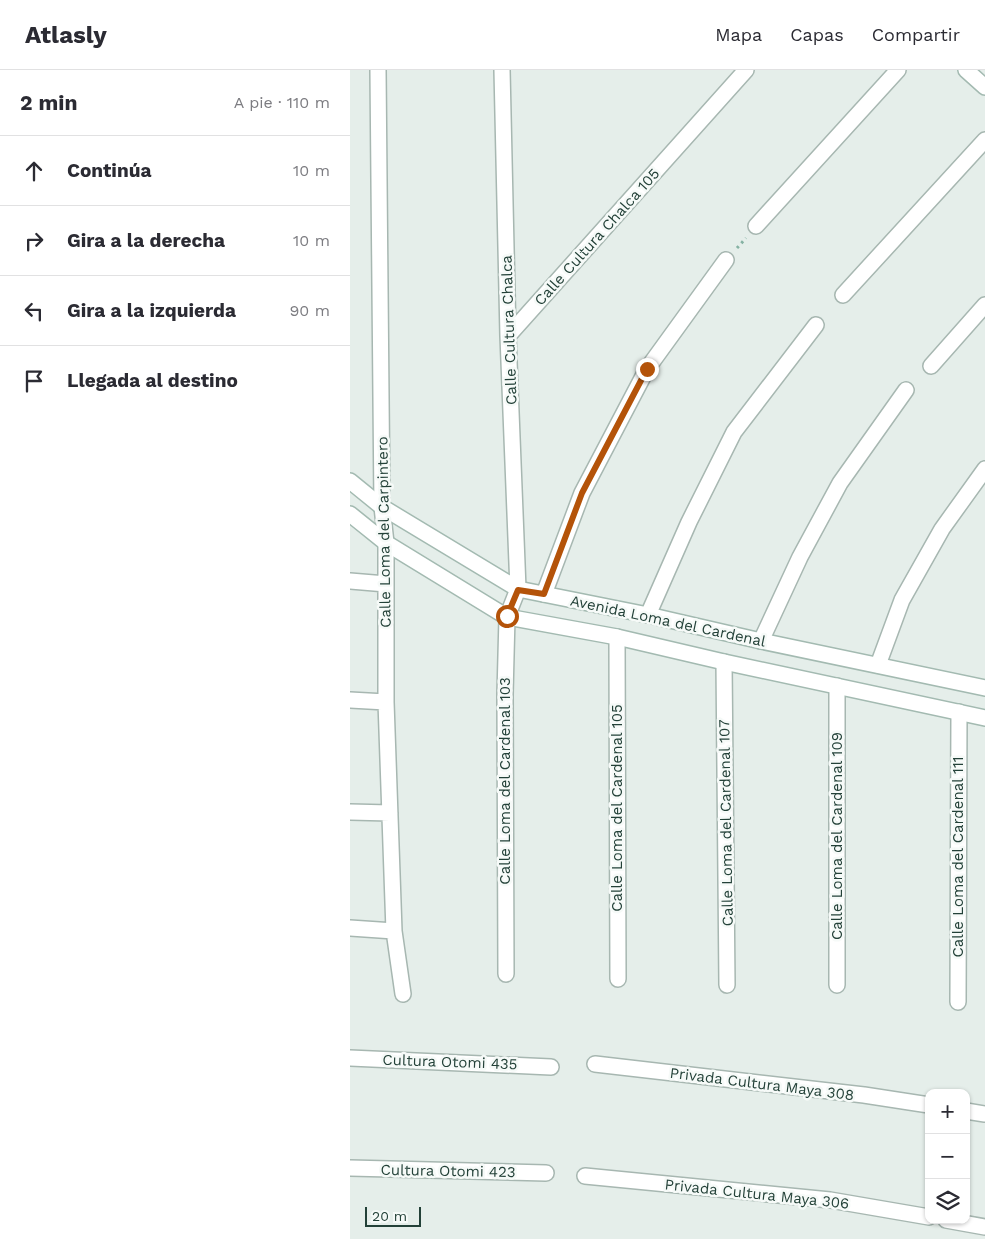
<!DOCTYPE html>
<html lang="es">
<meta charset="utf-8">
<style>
:root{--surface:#fff;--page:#f7f7f7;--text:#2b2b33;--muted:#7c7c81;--line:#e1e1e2}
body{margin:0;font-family:"Work Sans",sans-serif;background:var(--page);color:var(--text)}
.controls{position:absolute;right:15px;bottom:15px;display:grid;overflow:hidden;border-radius:10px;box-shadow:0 1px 4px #0004}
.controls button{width:45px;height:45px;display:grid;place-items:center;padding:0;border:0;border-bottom:1px solid var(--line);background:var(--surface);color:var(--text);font:25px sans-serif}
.scale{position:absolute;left:15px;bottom:12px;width:56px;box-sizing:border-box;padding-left:5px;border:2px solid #234138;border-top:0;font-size:14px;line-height:18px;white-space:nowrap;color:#234138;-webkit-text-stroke:4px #f6faf8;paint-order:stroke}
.stop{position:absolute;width:15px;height:15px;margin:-11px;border:4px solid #b45309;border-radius:50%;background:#fff}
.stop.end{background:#b45309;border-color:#fff;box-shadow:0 1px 5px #0008}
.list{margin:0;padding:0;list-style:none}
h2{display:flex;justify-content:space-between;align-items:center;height:65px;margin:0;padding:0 20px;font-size:21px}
h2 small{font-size:16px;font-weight:400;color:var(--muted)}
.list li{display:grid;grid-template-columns:32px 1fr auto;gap:15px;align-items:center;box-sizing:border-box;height:70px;padding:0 20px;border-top:1px solid var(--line)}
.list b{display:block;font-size:19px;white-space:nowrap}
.list em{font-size:16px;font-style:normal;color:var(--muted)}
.icon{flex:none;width:28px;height:28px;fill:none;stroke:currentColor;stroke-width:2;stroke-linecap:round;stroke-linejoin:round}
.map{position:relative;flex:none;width:635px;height:1169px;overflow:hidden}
header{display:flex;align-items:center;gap:30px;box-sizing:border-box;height:70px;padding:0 25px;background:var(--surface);border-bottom:1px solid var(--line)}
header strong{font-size:24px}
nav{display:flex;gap:28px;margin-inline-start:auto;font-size:18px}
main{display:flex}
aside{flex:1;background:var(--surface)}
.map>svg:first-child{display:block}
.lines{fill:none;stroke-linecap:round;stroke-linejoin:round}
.street-casing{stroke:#a7b7b1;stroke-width:18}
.secondary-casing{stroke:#a3bab1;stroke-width:18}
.path{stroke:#85b2a3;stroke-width:3;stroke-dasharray:2.5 4;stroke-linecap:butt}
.street{stroke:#fff;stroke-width:15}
.secondary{stroke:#fff;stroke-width:15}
.route{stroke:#b45309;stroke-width:6}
.labels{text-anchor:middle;stroke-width:5;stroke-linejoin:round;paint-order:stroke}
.street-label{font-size:15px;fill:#234138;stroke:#f6faf8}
</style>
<header>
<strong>Atlasly</strong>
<nav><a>Mapa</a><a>Capas</a><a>Compartir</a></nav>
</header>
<main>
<aside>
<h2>2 min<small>A pie · 110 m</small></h2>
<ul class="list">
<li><svg class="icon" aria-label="ahead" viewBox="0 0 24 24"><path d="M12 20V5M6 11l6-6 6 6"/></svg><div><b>Continúa</b></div><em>10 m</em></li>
<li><svg class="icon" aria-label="right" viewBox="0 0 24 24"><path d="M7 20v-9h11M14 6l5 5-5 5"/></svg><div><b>Gira a la derecha</b></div><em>10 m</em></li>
<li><svg class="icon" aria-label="left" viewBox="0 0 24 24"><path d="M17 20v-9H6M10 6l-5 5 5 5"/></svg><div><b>Gira a la izquierda</b></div><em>90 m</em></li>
<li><svg class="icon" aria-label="arrive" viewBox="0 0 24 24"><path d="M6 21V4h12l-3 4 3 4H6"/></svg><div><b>Llegada al destino</b></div></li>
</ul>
</aside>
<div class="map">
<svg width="635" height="1169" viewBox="0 0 635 1169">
<rect width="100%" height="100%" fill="#e5eeea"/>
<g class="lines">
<!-- street casing -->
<g class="street-casing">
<path id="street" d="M28 0 32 437 36 473V632L44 861 53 924
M152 0 158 266 168 519 157 547 155 624 156 904
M406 156 548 0
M493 225 635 70
M158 266 396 0
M581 296 635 235
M0 511 36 514
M194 524 232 423 297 299 376 190
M298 545 339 452 384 362 466 255
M267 567 268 909
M411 571 450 487 490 413 556 320
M374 592 377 915
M528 595 552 530 592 459 635 399
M487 616V915
M0 630 36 632
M0 742 40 743
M0 858 44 861
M608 932 609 642
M0 988 201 997
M245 994 514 1025 579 1035
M616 1041 635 1044
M0 1098 196 1103
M235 1106 480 1130 579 1147
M596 1150 635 1157"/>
</g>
<!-- secondary casing -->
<g class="secondary-casing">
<path id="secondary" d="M616 0 635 17
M0 411 32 437 168 519 298 545 411 571 635 618
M0 444 36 473 157 547 267 567 374 592 635 648"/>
</g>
<!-- path -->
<path class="path" d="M387 178 396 168"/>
<!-- street -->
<use href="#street" class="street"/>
<!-- secondary -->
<use href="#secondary" class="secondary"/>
</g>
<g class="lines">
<!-- route -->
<path class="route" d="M157 546 168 520 194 524 232 423 297 299"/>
</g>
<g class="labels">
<!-- street labels -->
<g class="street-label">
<text transform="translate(247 167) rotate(-48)" y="5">Calle Cultura Chalca 105</text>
<text transform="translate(159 260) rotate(-92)" y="5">Calle Cultura Chalca</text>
<text transform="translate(34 462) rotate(-91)" y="5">Calle Loma del Carpintero</text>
<text transform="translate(318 551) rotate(12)" y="5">Avenida Loma del Cardenal</text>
<text transform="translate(155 711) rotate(-90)" y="5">Calle Loma del Cardenal 103</text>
<text transform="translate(267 738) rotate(-90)" y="5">Calle Loma del Cardenal 105</text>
<text transform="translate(376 753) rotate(-91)" y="5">Calle Loma del Cardenal 107</text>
<text transform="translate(487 766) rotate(-90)" y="5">Calle Loma del Cardenal 109</text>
<text transform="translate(608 787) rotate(-90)" y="5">Calle Loma del Cardenal 111</text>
<text transform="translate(100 992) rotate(2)" y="5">Cultura Otomi 435</text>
<text transform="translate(412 1014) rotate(7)" y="5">Privada Cultura Maya 308</text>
<text transform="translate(98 1101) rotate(1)" y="5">Cultura Otomi 423</text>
<text transform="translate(407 1124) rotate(6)" y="5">Privada Cultura Maya 306</text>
</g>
</g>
</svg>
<div class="controls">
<button>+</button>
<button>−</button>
<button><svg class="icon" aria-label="layers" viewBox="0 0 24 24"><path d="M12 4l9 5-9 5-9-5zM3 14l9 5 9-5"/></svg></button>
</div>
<div class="scale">20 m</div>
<div class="stop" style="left:157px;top:546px"></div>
<div class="stop end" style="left:297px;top:299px"></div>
</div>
</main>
